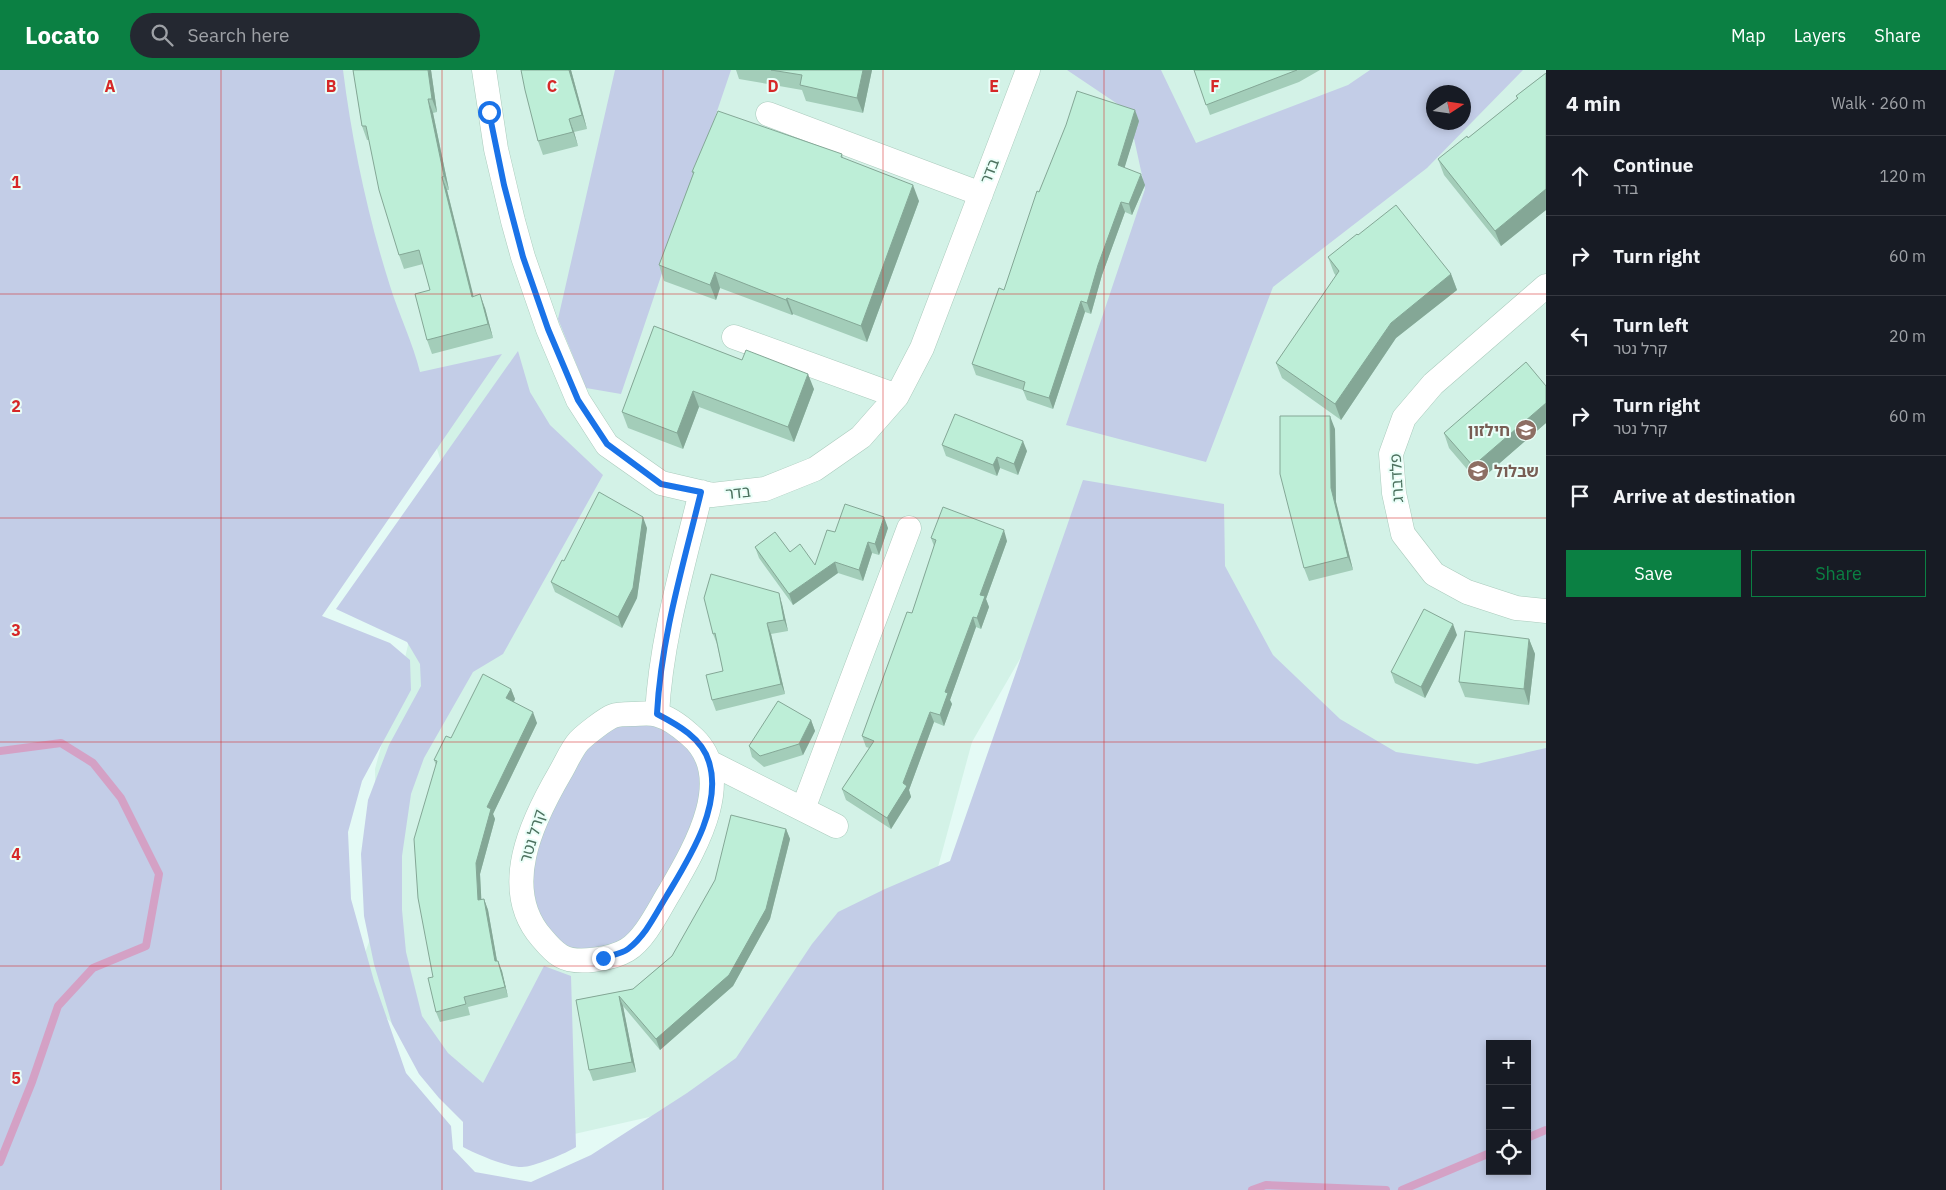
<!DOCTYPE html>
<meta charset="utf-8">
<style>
:root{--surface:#171b24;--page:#242831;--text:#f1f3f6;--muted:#9ea1a6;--line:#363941;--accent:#0b8043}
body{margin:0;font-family:"IBM Plex Sans","Noto Sans Hebrew",sans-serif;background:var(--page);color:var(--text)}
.controls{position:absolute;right:15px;bottom:15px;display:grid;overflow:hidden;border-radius:0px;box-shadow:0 2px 8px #0003}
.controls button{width:45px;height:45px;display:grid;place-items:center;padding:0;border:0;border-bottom:1px solid var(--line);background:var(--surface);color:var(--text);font:25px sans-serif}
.compass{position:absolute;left:1426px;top:15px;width:45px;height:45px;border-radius:50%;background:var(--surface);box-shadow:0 2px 8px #0003;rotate:78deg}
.stop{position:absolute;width:15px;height:15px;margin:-11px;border:4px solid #1a73e8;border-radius:50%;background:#fff}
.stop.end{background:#1a73e8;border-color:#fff;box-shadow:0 1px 5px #0008}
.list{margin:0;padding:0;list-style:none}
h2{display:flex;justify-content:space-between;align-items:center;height:65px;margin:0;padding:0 20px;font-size:21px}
h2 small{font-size:16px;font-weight:400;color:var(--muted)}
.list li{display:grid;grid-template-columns:32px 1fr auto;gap:15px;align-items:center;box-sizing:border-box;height:80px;padding:0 20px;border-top:1px solid var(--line)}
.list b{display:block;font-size:19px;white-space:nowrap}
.list p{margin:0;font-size:16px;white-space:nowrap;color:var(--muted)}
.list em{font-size:16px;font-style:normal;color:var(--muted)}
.actions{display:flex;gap:10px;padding:15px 20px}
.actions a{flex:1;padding:11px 0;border:1px solid var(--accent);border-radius:0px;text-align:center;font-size:18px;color:var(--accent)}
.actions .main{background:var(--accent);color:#fff}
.icon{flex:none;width:28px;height:28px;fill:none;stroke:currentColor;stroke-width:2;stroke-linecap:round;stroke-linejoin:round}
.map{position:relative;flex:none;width:1546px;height:1120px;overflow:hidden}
header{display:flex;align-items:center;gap:30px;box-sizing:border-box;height:70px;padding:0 25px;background:var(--accent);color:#fff}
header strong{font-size:24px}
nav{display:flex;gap:28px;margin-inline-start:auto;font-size:18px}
.search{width:350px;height:45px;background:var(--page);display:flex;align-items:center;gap:12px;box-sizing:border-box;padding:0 18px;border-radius:28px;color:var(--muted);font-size:19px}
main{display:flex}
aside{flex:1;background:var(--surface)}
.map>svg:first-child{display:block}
.residential{fill:#d3f2e7;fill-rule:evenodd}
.green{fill:#c3cde7;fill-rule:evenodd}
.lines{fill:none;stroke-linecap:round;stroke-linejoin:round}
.stream{stroke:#d4a1c5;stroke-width:8}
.minor-casing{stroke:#abcbbd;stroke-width:25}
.minor{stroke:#fff;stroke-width:24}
.wall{fill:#a3cdb9}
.shaded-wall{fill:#84a796}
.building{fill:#bdeed7;stroke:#84a796}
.route{stroke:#1a73e8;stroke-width:6}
.grid{fill:none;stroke:#d62828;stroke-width:1;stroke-opacity:0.55}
.labels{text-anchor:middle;stroke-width:4;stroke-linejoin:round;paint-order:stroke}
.street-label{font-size:16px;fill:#4b715e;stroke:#eafef8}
.education-label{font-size:16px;font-weight:bold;fill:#785e54;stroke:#eafef8;text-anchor:end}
.grid-label{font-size:16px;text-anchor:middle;font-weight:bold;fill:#d62828;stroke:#eafef8;stroke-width:4;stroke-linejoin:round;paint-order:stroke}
</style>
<header>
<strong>Locato</strong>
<div class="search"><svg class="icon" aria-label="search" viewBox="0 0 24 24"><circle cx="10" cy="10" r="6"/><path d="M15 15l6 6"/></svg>Search here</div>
<nav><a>Map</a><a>Layers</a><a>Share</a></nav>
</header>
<main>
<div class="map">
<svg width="1546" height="1120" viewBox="0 0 1546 1120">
<rect width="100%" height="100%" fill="#e4faf5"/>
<!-- residential -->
<path class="residential" d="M336 0H1546V711L1457 738 1069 504 972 672 925 845 715 1032 570 1065 464 1024 353 915 378 848 375 699 404 592 447 410 363 150ZM1434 22H1464V52H1434Z"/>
<!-- green -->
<path class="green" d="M0 0H343C352 72 368 147 390 216 399 245 413 273 420 302L502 284 322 546 390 573 410 590 411 620 362 711 348 762 351 829 374 911 406 1003 451 1056 453 1079 475 1102 531 1112 591 1085 687 1023 736 988 812 874 838 842 885 819 950 791 1083 410 1224 434 1225 496 1273 585 1340 649 1396 682 1477 694 1546 678V1120H0ZM1490 974H1527V1101H1490Z
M615 0H731L621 324 586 318 558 249Z
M1067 0H1161L1196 73 1348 15 1370 0H1523L1427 98 1273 217 1206 392 1066 355 1145 119 1128 41ZM1434 22H1464V52H1434Z
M518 281 530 322 550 355 603 405 503 584 473 602 424 688 411 724 402 786V840L406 882 422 946 448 983 483 1013 544 896 571 906 576 1077C567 1083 533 1097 522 1097 506 1097 476 1084 463 1077V1052L439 1028 419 1004 392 954 374 894 364 846 361 784 368 730 389 675 421 616 420 594 407 572 336 539Z
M655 655 672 665 689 678 699 695 702 720 696 747 680 783 637 856 622 871 601 878 580 880 566 877 540 850 534 831 532 802 538 771 550 740 588 678 617 656Z"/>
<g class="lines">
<!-- stream -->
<path class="stream" d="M0 681 61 673 93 693 121 728 159 804 146 876 93 898 58 936 32 1012 0 1092
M1527 1068 1546 1060
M1252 1120 1266 1115 1386 1120
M1402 1120 1490 1083"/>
<!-- minor casing -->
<g class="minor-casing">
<path id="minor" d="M484 0 496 79 513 151 523 187 548 259 578 330 607 375 661 413 712 425 765 419 815 399 861 367 897 326 922 278 1028 0
M768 44 981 124
M1546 216 1433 314 1404 348 1391 384 1394 423 1403 464 1434 504 1467 522 1516 538 1546 541
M734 267 897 326
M632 644C640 644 650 642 658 645 670 648 681 657 690 665 739 706 694 780 669 823 658 841 645 869 627 880 612 889 576 895 561 886 554 882 547 874 542 868 499 819 532 751 560 703 566 693 571 680 579 671 585 665 605 649 613 646 618 644 626 644 632 644Z
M657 644C661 569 683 496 701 422
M709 692 836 756
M803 739 909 458"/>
</g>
<!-- minor -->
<use href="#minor" class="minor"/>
</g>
<!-- wall -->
<path class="wall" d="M353 0H431L437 42 433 43 449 120H447L473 226 485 238 493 268 432 284 427 270 430 220 423 194 404 199 399 185 369 70H367L362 56Z
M521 0H571L587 59 574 62 578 76 543 85 538 71Z
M736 0H872L863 43 806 31 802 20 739 9Z
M1194 0H1320L1299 12 1210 45Z
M1546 3V140L1501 176 1444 105 1438 89 1468 68 1517 29 1516 26Z
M1139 51 1124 98 1145 115 1132 145 1125 142 1102 205 1091 244 1085 242 1053 339 1027 330 1023 320 976 305 972 294 1004 220 1039 122Z
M842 84 843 88 919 131 867 272 793 244 792 245 720 218 716 230 664 211 659 195 693 104 692 102Z
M1358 165 1451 204 1457 220 1396 268 1341 350 1282 308 1276 293 1336 206 1334 203 1328 187Z
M654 256 814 319 794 372 699 337 683 379 628 358 622 342Z
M1546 316V353L1478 412 1449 378 1444 363Z
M1335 359 1336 432 1353 500 1309 511 1304 498Z
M942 375 1027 381 1018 405 1000 398 997 406 946 386Z
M647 458 637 528 622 558 555 522 551 512Z
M888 458 879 485 872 483 863 511 838 503 793 535 759 488 755 477 790 482 815 495 835 462Z
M931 468 1007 471 986 529 989 537 981 559 976 557 950 630 952 634 944 656 934 652 909 720 911 727 891 759 846 730 842 719 869 678 866 677 862 666 912 543 934 476Z
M782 534 788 561 771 564 785 624 716 641 712 630 723 601 717 574 713 564Z
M1457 565 1425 628 1395 613 1391 602Z
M1529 569 1535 584 1529 635 1465 627 1459 612Z
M511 619 515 629 514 632 537 653 493 744 495 749 480 804 481 829H484L488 840 497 891 502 901 508 927 468 937 470 945 440 952 436 942 433 907 436 695 434 690 451 668Z
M811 650 815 661 803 685 764 697 752 687 749 676Z
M786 759 790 769 770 849 733 916 660 980 623 936 636 1002 593 1011 589 1000 576 930 633 919 672 886Z"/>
<!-- shaded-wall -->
<path class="shaded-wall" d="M428 0H431L437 42 432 29Z
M569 0H571L587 59 582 45Z
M863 0H872L863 43 857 28Z
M428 29 433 43 449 120 444 106Z
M1135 40 1139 51 1122 106 1118 95Z
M569 49 574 62 578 76 573 62Z
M1141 104 1145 115 1132 145 1129 134Z
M442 107 447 120 477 240 472 227Z
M913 115 919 131 867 272 861 256Z
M1546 119V140L1501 176 1495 161Z
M1121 132 1125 142 1102 205 1091 244 1087 233 1098 195Z
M715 202 720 218 716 230 710 215Z
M1451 204 1457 220 1396 268 1341 350 1335 334 1391 253Z
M480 224 485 238 493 268 488 254Z
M787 228 793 244 792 245 786 230Z
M1081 231 1085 242 1053 339 1049 328Z
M808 304 814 319 794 372 788 357Z
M693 321 699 337 683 379 677 363Z
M1546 333V353L1478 412 1473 396Z
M1330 346 1335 359 1336 432 1353 500 1348 487 1331 418Z
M1023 371 1027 381 1018 405 1014 394Z
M997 387 1000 398 997 406 993 395Z
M643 447 647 458 637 528 622 558 618 547Z
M884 447 888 458 879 485 875 474Z
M1004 460 1007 471 986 529 989 537 981 559 977 548 980 525Z
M868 472 872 483 863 511 859 500Z
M835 492 838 503 793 535 789 524Z
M779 523 782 534 788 561 784 550Z
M973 547 976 557 950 630 952 634 944 656 940 645 945 622Z
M767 553 771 564 785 624 781 614Z
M1453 554 1457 565 1425 628 1421 617Z
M1529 569 1535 584 1529 635 1524 619Z
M511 619 515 629 510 639 506 628Z
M533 642 537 653 493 744 495 749 480 804 482 841 478 830 476 793 487 737Z
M930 642 934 652 909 720 911 727 891 759 887 748 903 713Z
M811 650 815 661 803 685 799 674Z
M786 759 790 769 770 849 733 916 660 980 656 969Z
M484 829 488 840 499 902 495 891Z
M498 891 502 901 508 927 505 917Z
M619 926 623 936 636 1002 632 992Z"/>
<!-- building -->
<path class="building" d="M353 0H428L432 29H428L444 106 442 107 472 227 480 224 488 254 427 270 415 224 430 220 419 180 399 185 379 120 366 56H362Z
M521 0H569L582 45 569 49 573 62 538 71 525 20Z
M771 0H863L857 28 800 15 802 5Z
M1194 0H1297L1206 35Z
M1546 3V119L1495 161 1438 89 1467 66 1468 68 1518 28 1516 26Z
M1077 21 1135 40 1118 95 1141 104 1129 134 1121 132 1098 195 1087 233 1081 231 1049 328 1023 320 1025 312 972 294 999 218 1004 220 1037 121 1039 122 1066 55Z
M718 41 842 84 841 87 913 115 861 256 787 228 786 230 715 202 710 215 659 195 694 102H692Z
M1396 135 1451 204 1391 253 1335 334 1276 293 1339 201 1328 187 1357 164 1358 165Z
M654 256 742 290 746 280 808 304 788 357 693 321 677 363 622 342Z
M1526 292 1546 316V333L1473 396 1444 363Z
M955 344 1023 371 1014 394 997 387 993 395 942 375Z
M1280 346H1330L1331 418 1348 487 1304 498 1280 404Z
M599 422 643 447 633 518 618 547 551 512 562 490 564 491Z
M845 434 884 447 875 474 868 472 859 500 835 492 789 524 755 477 775 462 790 482 800 474 815 495 827 460 835 462Z
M943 437 1004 460 980 525 985 526 977 548 973 547 945 622 948 623 940 645 930 642 903 713 907 716 887 748 842 719 874 671 862 666 907 542 912 543 936 470 931 468Z
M711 504 779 523 784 550 767 553 781 614 712 630 706 605 723 601 715 563 713 564 704 528Z
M1424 539 1453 554 1421 617 1391 602Z
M1465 561 1529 569 1524 619 1459 612Z
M483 604 511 619 506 628 533 642 487 737 491 739 476 793 478 830 484 829 495 891H498L505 917 464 927 466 934 436 942 428 908 433 907 418 828 414 769 437 691 434 690 446 666 451 668Z
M778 631 811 650 799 674 760 686 749 676Z
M731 745 786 759 766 839 729 905 656 969 619 926 632 992 589 1000 576 930 633 919 672 886 715 810Z"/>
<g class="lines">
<!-- route -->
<path class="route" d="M489 42 504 115 523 187 548 259 578 330 607 374 661 414 701 422C683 496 661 568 657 644 678 655 702 668 709 692 723 737 688 790 666 827 655 845 646 865 628 879 622 884 611 885 603 888"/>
</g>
<!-- grid -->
<path class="grid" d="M221 0V1120M442 0V1120M663 0V1120M883 0V1120M1104 0V1120M1325 0V1120M0 224H1546M0 448H1546M0 672H1546M0 896H1546"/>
<!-- icons -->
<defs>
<g id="school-disc" transform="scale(1.125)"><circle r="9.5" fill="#8d6e63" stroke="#eafef8"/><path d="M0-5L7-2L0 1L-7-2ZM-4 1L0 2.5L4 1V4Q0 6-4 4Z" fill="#fff"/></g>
</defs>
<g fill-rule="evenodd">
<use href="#school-disc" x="1526" y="360"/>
<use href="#school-disc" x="1478" y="401"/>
</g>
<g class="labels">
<!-- street labels -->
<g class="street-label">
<text transform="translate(989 101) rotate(-69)" y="6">בדר</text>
<text transform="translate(1396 408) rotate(-93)" y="6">פלדברג</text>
<text transform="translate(738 422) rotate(-6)" y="6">בדר</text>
<text transform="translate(532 766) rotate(-73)" y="6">קרל נטר</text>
</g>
<!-- education labels -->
<g class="education-label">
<text x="1510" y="366">חילזון</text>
<text x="1494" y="407" text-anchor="start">שבלול</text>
</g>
</g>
<g class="grid-label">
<text x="110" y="22">A</text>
<text x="331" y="22">B</text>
<text x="552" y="22">C</text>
<text x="773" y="22">D</text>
<text x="994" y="22">E</text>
<text x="1215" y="22">F</text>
<text x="16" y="118">1</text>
<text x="16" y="342">2</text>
<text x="16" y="566">3</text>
<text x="16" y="790">4</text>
<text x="16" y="1014">5</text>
</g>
</svg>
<div class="controls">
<button>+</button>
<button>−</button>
<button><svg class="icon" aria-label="locate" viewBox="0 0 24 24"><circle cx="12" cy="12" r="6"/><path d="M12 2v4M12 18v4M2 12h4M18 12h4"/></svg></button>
</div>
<svg class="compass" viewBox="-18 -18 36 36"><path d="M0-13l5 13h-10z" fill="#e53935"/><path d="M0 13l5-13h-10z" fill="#9ea1a6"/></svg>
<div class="stop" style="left:489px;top:42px"></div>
<div class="stop end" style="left:603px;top:888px"></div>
</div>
<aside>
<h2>4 min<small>Walk · 260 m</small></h2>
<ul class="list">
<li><svg class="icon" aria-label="ahead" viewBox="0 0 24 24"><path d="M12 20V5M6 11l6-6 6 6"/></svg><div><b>Continue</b><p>בדר</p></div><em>120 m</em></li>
<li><svg class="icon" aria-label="right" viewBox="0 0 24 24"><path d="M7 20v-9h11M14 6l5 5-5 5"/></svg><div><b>Turn right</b></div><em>60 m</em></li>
<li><svg class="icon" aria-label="left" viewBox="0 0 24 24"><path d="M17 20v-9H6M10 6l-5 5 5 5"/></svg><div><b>Turn left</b><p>קרל נטר</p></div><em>20 m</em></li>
<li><svg class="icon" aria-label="right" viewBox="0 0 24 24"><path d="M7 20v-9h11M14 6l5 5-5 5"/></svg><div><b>Turn right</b><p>קרל נטר</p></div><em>60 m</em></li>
<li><svg class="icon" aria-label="arrive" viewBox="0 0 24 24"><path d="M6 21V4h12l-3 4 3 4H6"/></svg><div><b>Arrive at destination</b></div></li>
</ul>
<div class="actions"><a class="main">Save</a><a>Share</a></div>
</aside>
</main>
